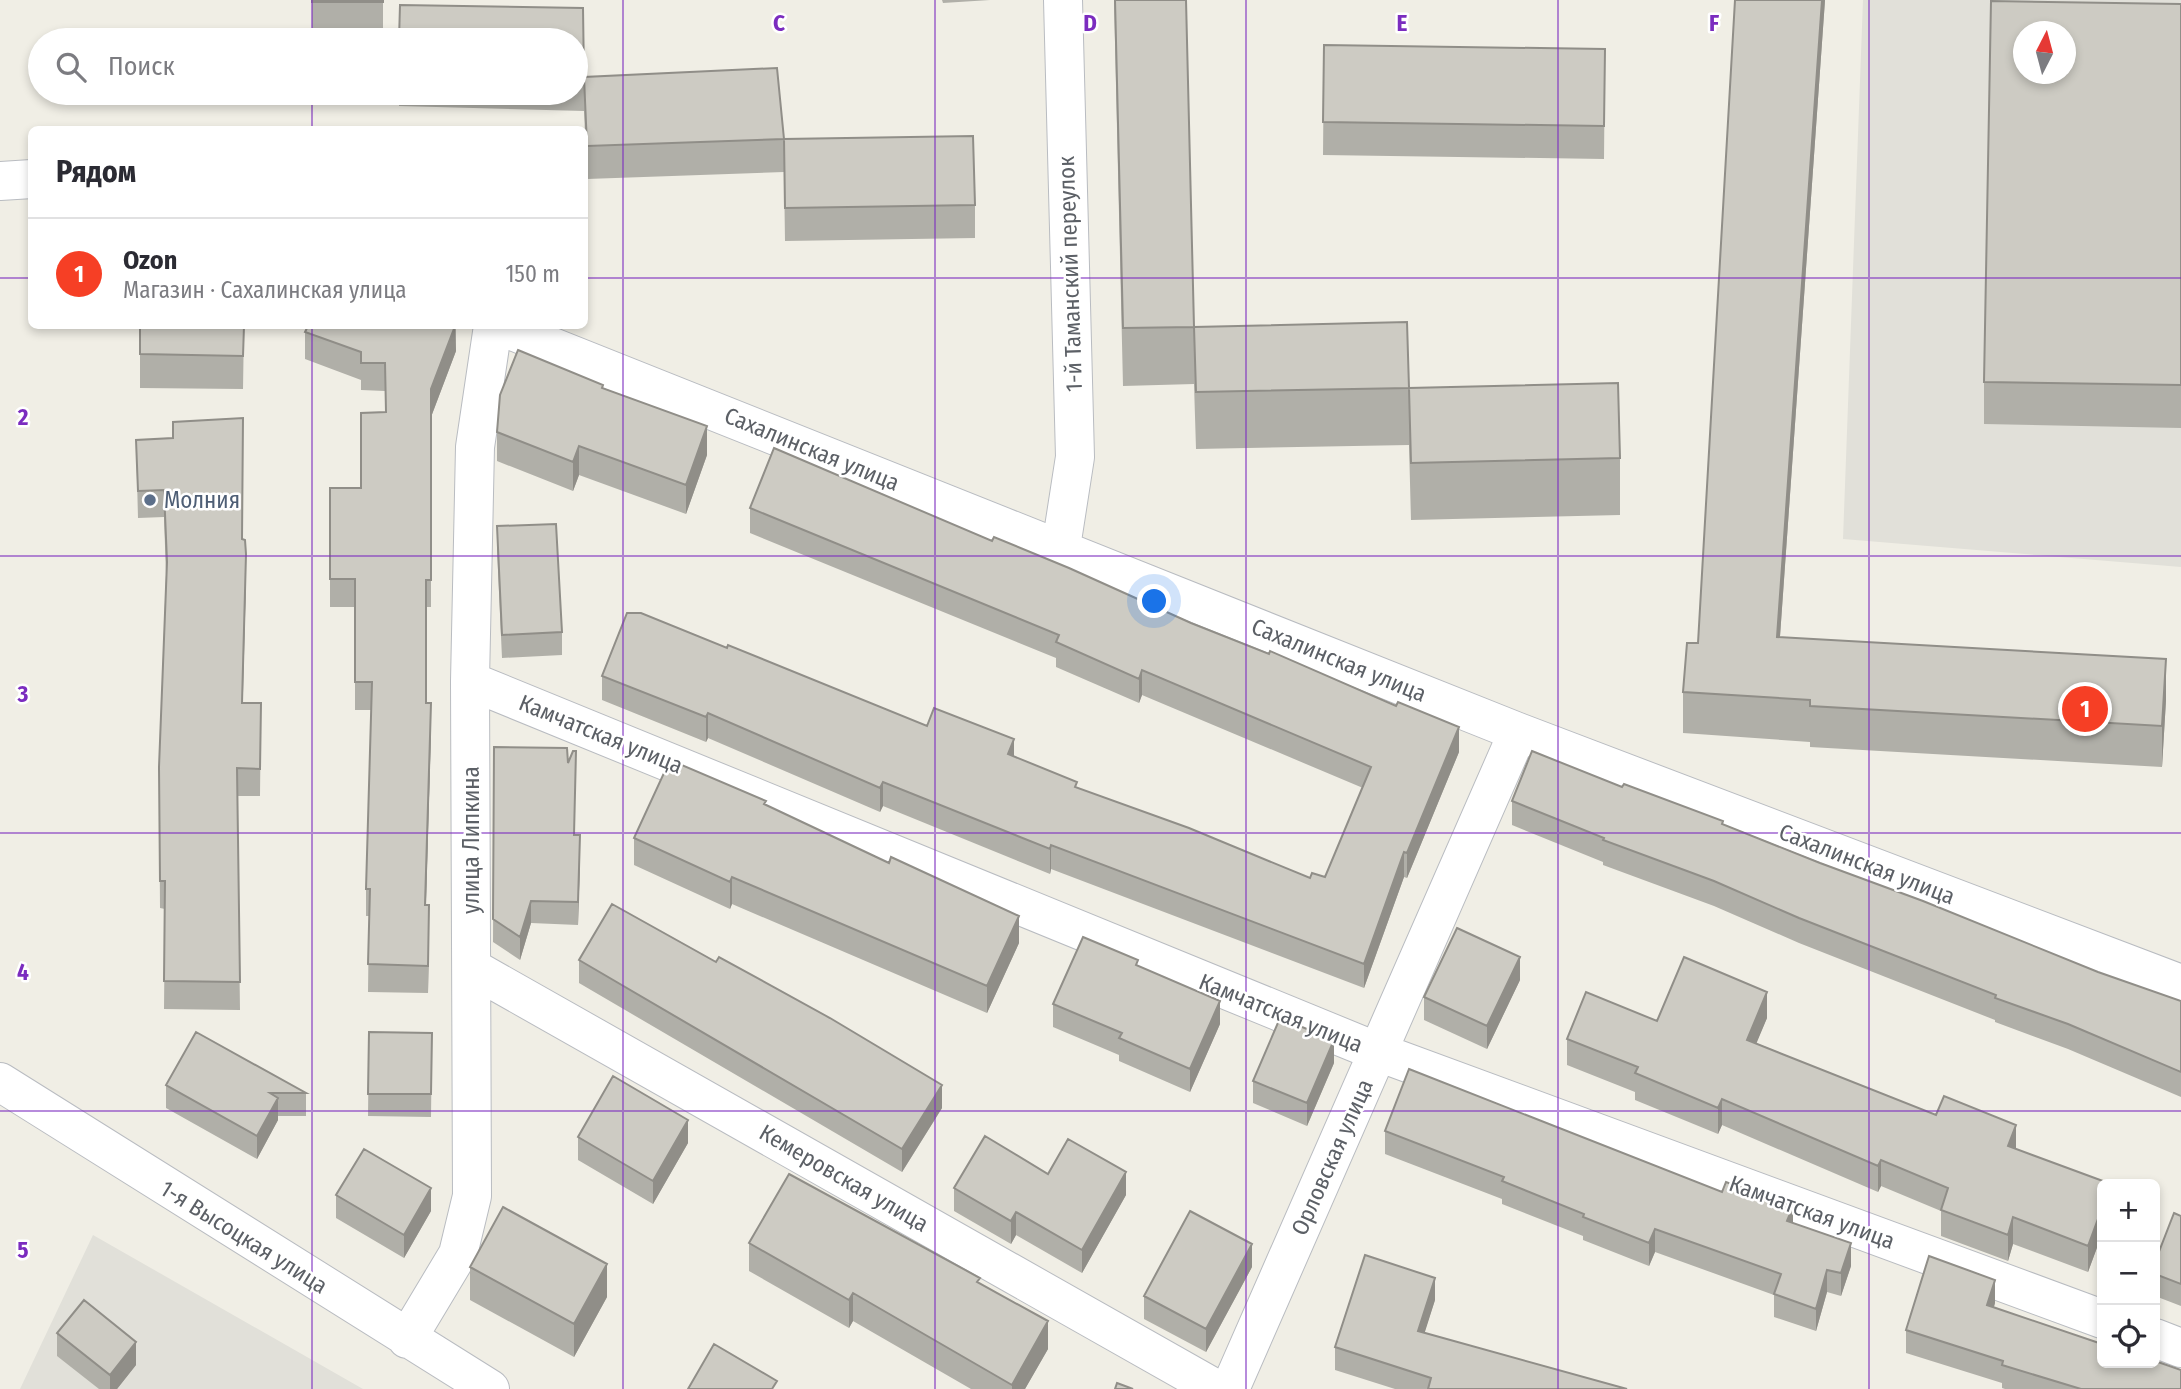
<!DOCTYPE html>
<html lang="ru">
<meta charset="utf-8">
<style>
:root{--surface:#fff;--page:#f7f7f7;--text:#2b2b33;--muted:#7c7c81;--line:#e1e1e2;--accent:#f63f25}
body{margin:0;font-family:"Fira Sans Condensed",sans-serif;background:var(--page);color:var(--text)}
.controls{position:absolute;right:21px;bottom:21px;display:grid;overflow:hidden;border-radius:10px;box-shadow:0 4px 10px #0003}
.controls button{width:63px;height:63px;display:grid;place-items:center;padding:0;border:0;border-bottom:2px solid var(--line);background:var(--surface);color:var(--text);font:35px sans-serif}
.compass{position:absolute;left:2013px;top:21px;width:63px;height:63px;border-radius:50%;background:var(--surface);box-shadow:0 4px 10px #0003;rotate:6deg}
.you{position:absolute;left:1155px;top:602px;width:24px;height:24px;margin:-18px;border:5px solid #fff;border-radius:50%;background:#1a73e8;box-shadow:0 0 0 10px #1a73e833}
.badge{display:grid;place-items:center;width:46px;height:46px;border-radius:50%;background:var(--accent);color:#fff;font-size:23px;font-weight:700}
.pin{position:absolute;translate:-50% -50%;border:4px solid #fff;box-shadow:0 2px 7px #0006}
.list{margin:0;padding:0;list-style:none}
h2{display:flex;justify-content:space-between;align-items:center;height:91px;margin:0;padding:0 28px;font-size:30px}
h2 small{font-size:23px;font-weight:400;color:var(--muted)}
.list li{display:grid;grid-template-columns:46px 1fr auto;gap:21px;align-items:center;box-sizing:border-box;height:112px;padding:0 28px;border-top:2px solid var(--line)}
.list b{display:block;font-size:26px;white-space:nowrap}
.list p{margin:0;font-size:23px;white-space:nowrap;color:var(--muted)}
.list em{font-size:23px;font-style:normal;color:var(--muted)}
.icon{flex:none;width:38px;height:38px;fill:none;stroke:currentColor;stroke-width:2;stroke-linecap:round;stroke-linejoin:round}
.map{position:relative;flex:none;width:2181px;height:1389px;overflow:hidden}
.search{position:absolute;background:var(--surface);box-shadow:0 4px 10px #0003;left:28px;top:28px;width:560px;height:77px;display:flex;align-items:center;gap:18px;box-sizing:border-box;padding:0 24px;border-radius:38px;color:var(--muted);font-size:26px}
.panel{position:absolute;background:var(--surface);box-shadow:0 4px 10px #0003;left:28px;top:126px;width:560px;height:203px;border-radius:10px}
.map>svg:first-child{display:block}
.industrial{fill:#e1e0d9;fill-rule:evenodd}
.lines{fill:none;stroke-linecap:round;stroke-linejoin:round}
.minor-casing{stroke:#b9bcc1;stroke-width:40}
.minor{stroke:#fff;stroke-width:38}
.wall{fill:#b0afa8}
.shaded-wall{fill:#908e88}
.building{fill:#cdcbc3;stroke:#908e88;stroke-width:2;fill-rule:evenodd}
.grid{fill:none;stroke:#7b2cbf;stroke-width:2;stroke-opacity:0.55}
.service-dot{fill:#5c6f8a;stroke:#fff;stroke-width:2.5}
.labels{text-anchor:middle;stroke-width:5;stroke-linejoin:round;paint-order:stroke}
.street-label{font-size:23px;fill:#5c6066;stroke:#fff}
.service-label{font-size:23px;fill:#4e5e75;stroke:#fff;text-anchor:start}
.grid-label{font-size:23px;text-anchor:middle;font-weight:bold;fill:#7b2cbf;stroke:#fff;stroke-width:5;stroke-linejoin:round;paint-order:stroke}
</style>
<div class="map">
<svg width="2181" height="1389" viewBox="0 0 2181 1389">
<rect width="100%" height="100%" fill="#f0eee5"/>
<!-- industrial -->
<path class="industrial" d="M1863 0H2181V567L1843 539ZM2024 32H2066V74H2024Z
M93 1235 363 1389H20Z"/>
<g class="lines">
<!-- minor casing -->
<g class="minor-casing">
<path id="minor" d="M0 181 32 179
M500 326 1518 732 2181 984
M1061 547 1075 457 1063 0
M470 681 1378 1052 2102 1319
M472 968 1216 1389
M0 1082 490 1389
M2155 1338 2181 1348
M407 1339 458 1254 472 1196 470 681 475 447 493 326
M1230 1389 1518 732"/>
</g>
<!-- minor -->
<use href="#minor" class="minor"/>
</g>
<!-- wall -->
<path class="wall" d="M312 0H383V35L312 36Z
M942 0H990L943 3Z
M1114 0H1186L1194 327 1409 388 1620 458V515L1411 520 1409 445 1196 449 1194 384 1123 386Z
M1735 0H1825L1780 637 2166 700 2162 767 1810 747V742L1683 733V692L1698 643Z
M2181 4V428L1984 424V382Z
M576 40 584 77 784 139 975 205V238L785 241 784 172 587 179 584 111 399 106V93H576Z
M1324 45 1605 49 1604 159 1323 155Z
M140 326H244L243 389 140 388Z
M456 326V351L431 417V607H426V703L431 731 426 905 429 933 428 993 368 992 369 916H366V889L371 710H355V607H330V488H361L386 412 385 391 361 390V380L305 359V332Z
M603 389 707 455 686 514 579 475 573 491 497 461V432Z
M173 422 242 539 246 581 242 703H261L260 796H237L240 1010 164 1009 165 909 160 908 159 767 166 575 164 517 138 518 136 440 173 438Z
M750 508 1459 752 1407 878 1404 877 1364 988 1051 869 1050 874 883 806 880 812 708 738 706 742 602 700V676L927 726 1014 756 1077 788 1310 878 1325 877 1363 788 1142 695 1139 703 1056 667V658L750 533Z
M497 526 562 632V655L502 658 497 549Z
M494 747 575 835 580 858 578 925 531 923 520 960 493 942Z
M1622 787 1723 824 2098 972 2181 1001V1097L2068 1049 1995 1022V1020L1799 943 1714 906 1603 865V862L1512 825V801Z
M766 805 1019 943 987 1013 732 904 730 909 634 865V838Z
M579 960 942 1108 902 1172 579 983Z
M1138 965 1220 1024 1190 1092 1119 1061V1055L1053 1027V1004Z
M1520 980 1487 1049 1424 1020V997Z
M1767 1018 1756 1043 2102 1184V1234L2088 1272 2013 1244 2008 1261 1941 1236V1211L1881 1186 1878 1192 1722 1125 1718 1134 1635 1100V1092L1567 1065V1039L1657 1021Z
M369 1032 432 1033 431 1117 368 1116Z
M1334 1063 1307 1126 1253 1103V1081Z
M166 1085 306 1093V1116H278V1120L257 1159 166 1108Z
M1385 1131 1793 1223 1851 1266 1841 1296 1827 1292 1816 1331 1774 1317V1295L1655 1252 1649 1266 1583 1240V1236L1502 1204V1199L1385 1154Z
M578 1137 688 1143 653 1204 578 1160Z
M1048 1174 1126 1195 1082 1273 1016 1235 1011 1244 954 1211V1188Z
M336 1195 431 1211 404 1258 336 1218Z
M2181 1216V1306L2155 1296V1262Z
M749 1243 980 1283 1048 1349 1025 1389H971L853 1321 849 1328 749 1271Z
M470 1267 607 1297 574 1357 470 1300Z
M1252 1267 1206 1352 1144 1319V1296Z
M1435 1300 1424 1333 1627 1389H1395L1335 1370V1347Z
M1995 1303 1994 1307 2181 1389H2005L2002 1388V1383L1906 1353V1330Z
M57 1333 136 1365 117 1389H99L57 1356Z"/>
<!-- shaded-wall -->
<path class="shaded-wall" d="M1822 0H1825L1777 678V637Z
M455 326 456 351 431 417V389Z
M707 426V455L686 514V485Z
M579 446V475L573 491V462Z
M246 554V581L242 730V703Z
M2166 659V700L2162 767V726Z
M1142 670V695L1139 703V679Z
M431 703V731L425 932V905Z
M708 713V738L706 742V717Z
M1459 727V752L1407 878V853Z
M1014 739V763L1008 754Z
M883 782V806L880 812V788Z
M580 835V858L578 925V902Z
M1051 845V869L1050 874V849Z
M1404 852V877L1364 988V964Z
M732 877V904L730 909V882Z
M531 901V923L520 960V937Z
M429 905V933L428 993V966Z
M1019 916V943L987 1013V986Z
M1520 957V980L1487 1049V1026Z
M1767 992V1018L1747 1066V1040Z
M1220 1001V1024L1190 1092V1069Z
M1334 1040V1063L1307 1126V1103Z
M942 1085V1108L902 1172V1149Z
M278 1098V1120L257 1159V1136Z
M1722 1099V1125L1718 1134V1108Z
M688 1120V1143L653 1204V1181Z
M2016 1125V1151L2008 1146Z
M1881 1160V1186L1878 1192V1166Z
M1126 1172V1195L1082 1273V1250Z
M431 1188V1211L404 1258V1235Z
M1793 1206V1229L1787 1221Z
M2102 1208V1234L2088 1272V1246Z
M1016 1212V1235L1011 1244V1221Z
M2013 1217V1244L2008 1261V1235Z
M1655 1229V1252L1649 1266V1243Z
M1851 1243V1266L1841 1296V1273Z
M1252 1244V1267L1206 1352V1329Z
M607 1264V1297L574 1357V1324Z
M1827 1270V1292L1816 1331V1309Z
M1435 1278V1300L1418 1354V1331Z
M1995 1280V1303L1987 1328V1305Z
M853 1293V1321L849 1328V1300Z
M1048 1321V1349L1025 1389H1012V1385Z
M136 1342V1365L117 1389H110V1375Z"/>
<!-- building -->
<path class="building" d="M312 0H383V2H312Z
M1115 0H1186L1194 327 1123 328Z
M1735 0H1822L1777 637 2166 659 2162 726 1810 706V700L1683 692 1687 643H1698Z
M1991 1 2181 4V385L1984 382ZM2024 32H2066V74H2024Z
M400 5 583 8 584 77H576V40H399Z
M1324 45 1605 49 1604 126 1323 122Z
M777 68 784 139 587 146 584 77Z
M973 136 975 205 785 208 784 139Z
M1407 322 1409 388 1196 392 1194 327Z
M140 326H244L243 356 140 354Z
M308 326H455L431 389V580H426V703H431L425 905H429L428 966 368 964 370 889H366L372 682H355V579H330V488H361V413L386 412 385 363H361V352L305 332Z
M518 350 603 385 602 388 707 426 686 485 579 446 573 462 497 432 500 395Z
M1618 383 1620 458 1411 463 1409 388Z
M243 418 242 539 245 540 246 554 242 703H261L260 769 237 768 240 982 164 981 165 881H160L159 767 167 562 164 490 138 491 136 440 173 438V422Z
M774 448 992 541 994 537 1069 568 1191 623 1269 654 1270 651 1396 706 1398 702 1459 727 1407 853 1404 852 1364 964 1051 845 1050 849 883 782 880 788 708 713 706 717 602 676 627 613H641L727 648 728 645 927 726 934 708 1014 739 1008 754 1077 782 1075 787 1189 828 1310 878 1312 873 1325 877 1371 767 1142 670 1139 679 1056 642 1059 635 750 508Z
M556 524 562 632 502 635 497 526Z
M494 747 567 748 568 763 573 751H576L574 835H580L578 902 531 901 520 937 493 919Z
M1532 751 1622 787 1624 784 1723 821 1722 824 1820 863 1923 901 2098 972 2181 1001V1072L2068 1024 1995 998 1996 995 1799 918 1714 881 1603 840 1604 838 1512 801Z
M670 760 766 801 764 804 889 863 891 857 1019 916 987 986 732 877 730 882 634 838Z
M612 904 716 962 719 957 830 1018 942 1085 902 1149 579 960Z
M1457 928 1520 957 1487 1026 1424 997Z
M1083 937 1138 960 1136 965 1220 1001 1190 1069 1119 1038 1122 1033 1053 1004Z
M1684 957 1767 992 1747 1040 1936 1115 1944 1096 2016 1125 2008 1146 2111 1184H2102V1208L2088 1246 2013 1217 2008 1235 1941 1210 1948 1188 1881 1160 1878 1166 1722 1099 1718 1108 1635 1073 1638 1067 1567 1039 1586 992 1657 1021Z
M1280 1018 1334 1040 1307 1103 1253 1081Z
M196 1032 306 1093H270L278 1098 257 1136 166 1085Z
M369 1032 432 1033 431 1094H368Z
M1409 1069 1722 1192 1726 1182 1793 1206 1787 1221 1851 1243 1841 1273 1827 1270 1816 1309 1774 1294 1781 1274 1655 1229 1649 1243 1583 1217 1584 1214 1502 1181 1504 1177 1385 1131Z
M613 1076 688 1120 653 1181 578 1137Z
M985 1136 1048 1174 1068 1139 1126 1172 1082 1250 1016 1212 1011 1221 954 1188Z
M364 1149 431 1188 404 1235 336 1195Z
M789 1174 980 1278 977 1282 1048 1321 1012 1385 853 1293 849 1300 749 1243Z
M503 1207 607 1264 574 1324 470 1267Z
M1190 1211 1252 1244 1206 1329 1144 1296Z
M2174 1213 2181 1216V1284L2155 1274V1262Z
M1365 1255 1435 1278 1418 1331 1627 1389H1428L1431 1378 1335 1347Z
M1929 1256 1995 1280 1987 1305 2102 1344V1363H2155V1361L2181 1370V1389H2081L2002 1365 2003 1361 1906 1330Z
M84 1300 136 1342 110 1375 57 1333Z
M714 1344 777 1381 772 1389H688Z
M1117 1383 1133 1389H1115Z"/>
<!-- grid -->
<path class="grid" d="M312 0V40M623 0V1389M935 0V1389M1246 0V1389M1558 0V1389M1869 0V1389M312 93V130M0 278H32M584 278H2181M312 326V1389M0 556H2181M0 833H2181M0 1111H2181"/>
<!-- markers -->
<circle class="service-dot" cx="150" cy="500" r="7"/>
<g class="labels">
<!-- street labels -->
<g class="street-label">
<text transform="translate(1070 274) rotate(-92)" y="8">1-й Таманский переулок</text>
<text transform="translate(812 449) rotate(22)" y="8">Сахалинская улица</text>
<text transform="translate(1339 660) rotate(22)" y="8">Сахалинская улица</text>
<text transform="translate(601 734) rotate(22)" y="8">Камчатская улица</text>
<text transform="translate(471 840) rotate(-90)" y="8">улица Липкина</text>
<text transform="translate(1867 864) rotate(21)" y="8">Сахалинская улица</text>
<text transform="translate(1281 1013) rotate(22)" y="8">Камчатская улица</text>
<text transform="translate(1332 1157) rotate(-66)" y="8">Орловская улица</text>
<text transform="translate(844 1178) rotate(30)" y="8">Кемеровская улица</text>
<text transform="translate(1812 1212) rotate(20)" y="8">Камчатская улица</text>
<text transform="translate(244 1237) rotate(32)" y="8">1-я Высоцкая улица</text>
</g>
<!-- service labels -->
<g class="service-label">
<text x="164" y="508">Молния</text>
</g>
</g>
<g class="grid-label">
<text x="779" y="31">C</text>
<text x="1090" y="31">D</text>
<text x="1402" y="31">E</text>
<text x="1714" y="31">F</text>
<text x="23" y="425">2</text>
<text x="23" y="702">3</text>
<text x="23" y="980">4</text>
<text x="23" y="1258">5</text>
</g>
</svg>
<div class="controls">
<button>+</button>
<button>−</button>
<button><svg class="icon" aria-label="locate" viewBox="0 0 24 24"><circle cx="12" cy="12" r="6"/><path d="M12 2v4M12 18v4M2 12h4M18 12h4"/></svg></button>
</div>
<svg class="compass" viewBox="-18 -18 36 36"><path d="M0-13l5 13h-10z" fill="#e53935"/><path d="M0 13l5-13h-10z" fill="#7c7c81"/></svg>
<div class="you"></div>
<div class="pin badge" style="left:2085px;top:709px">1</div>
<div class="search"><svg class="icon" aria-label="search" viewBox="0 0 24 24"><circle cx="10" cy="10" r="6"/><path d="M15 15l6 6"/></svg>Поиск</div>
<section class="panel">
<h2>Рядом<small></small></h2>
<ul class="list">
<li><span class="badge">1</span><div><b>Ozon</b><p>Магазин · Сахалинская улица</p></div><em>150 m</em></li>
</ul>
</section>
</div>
